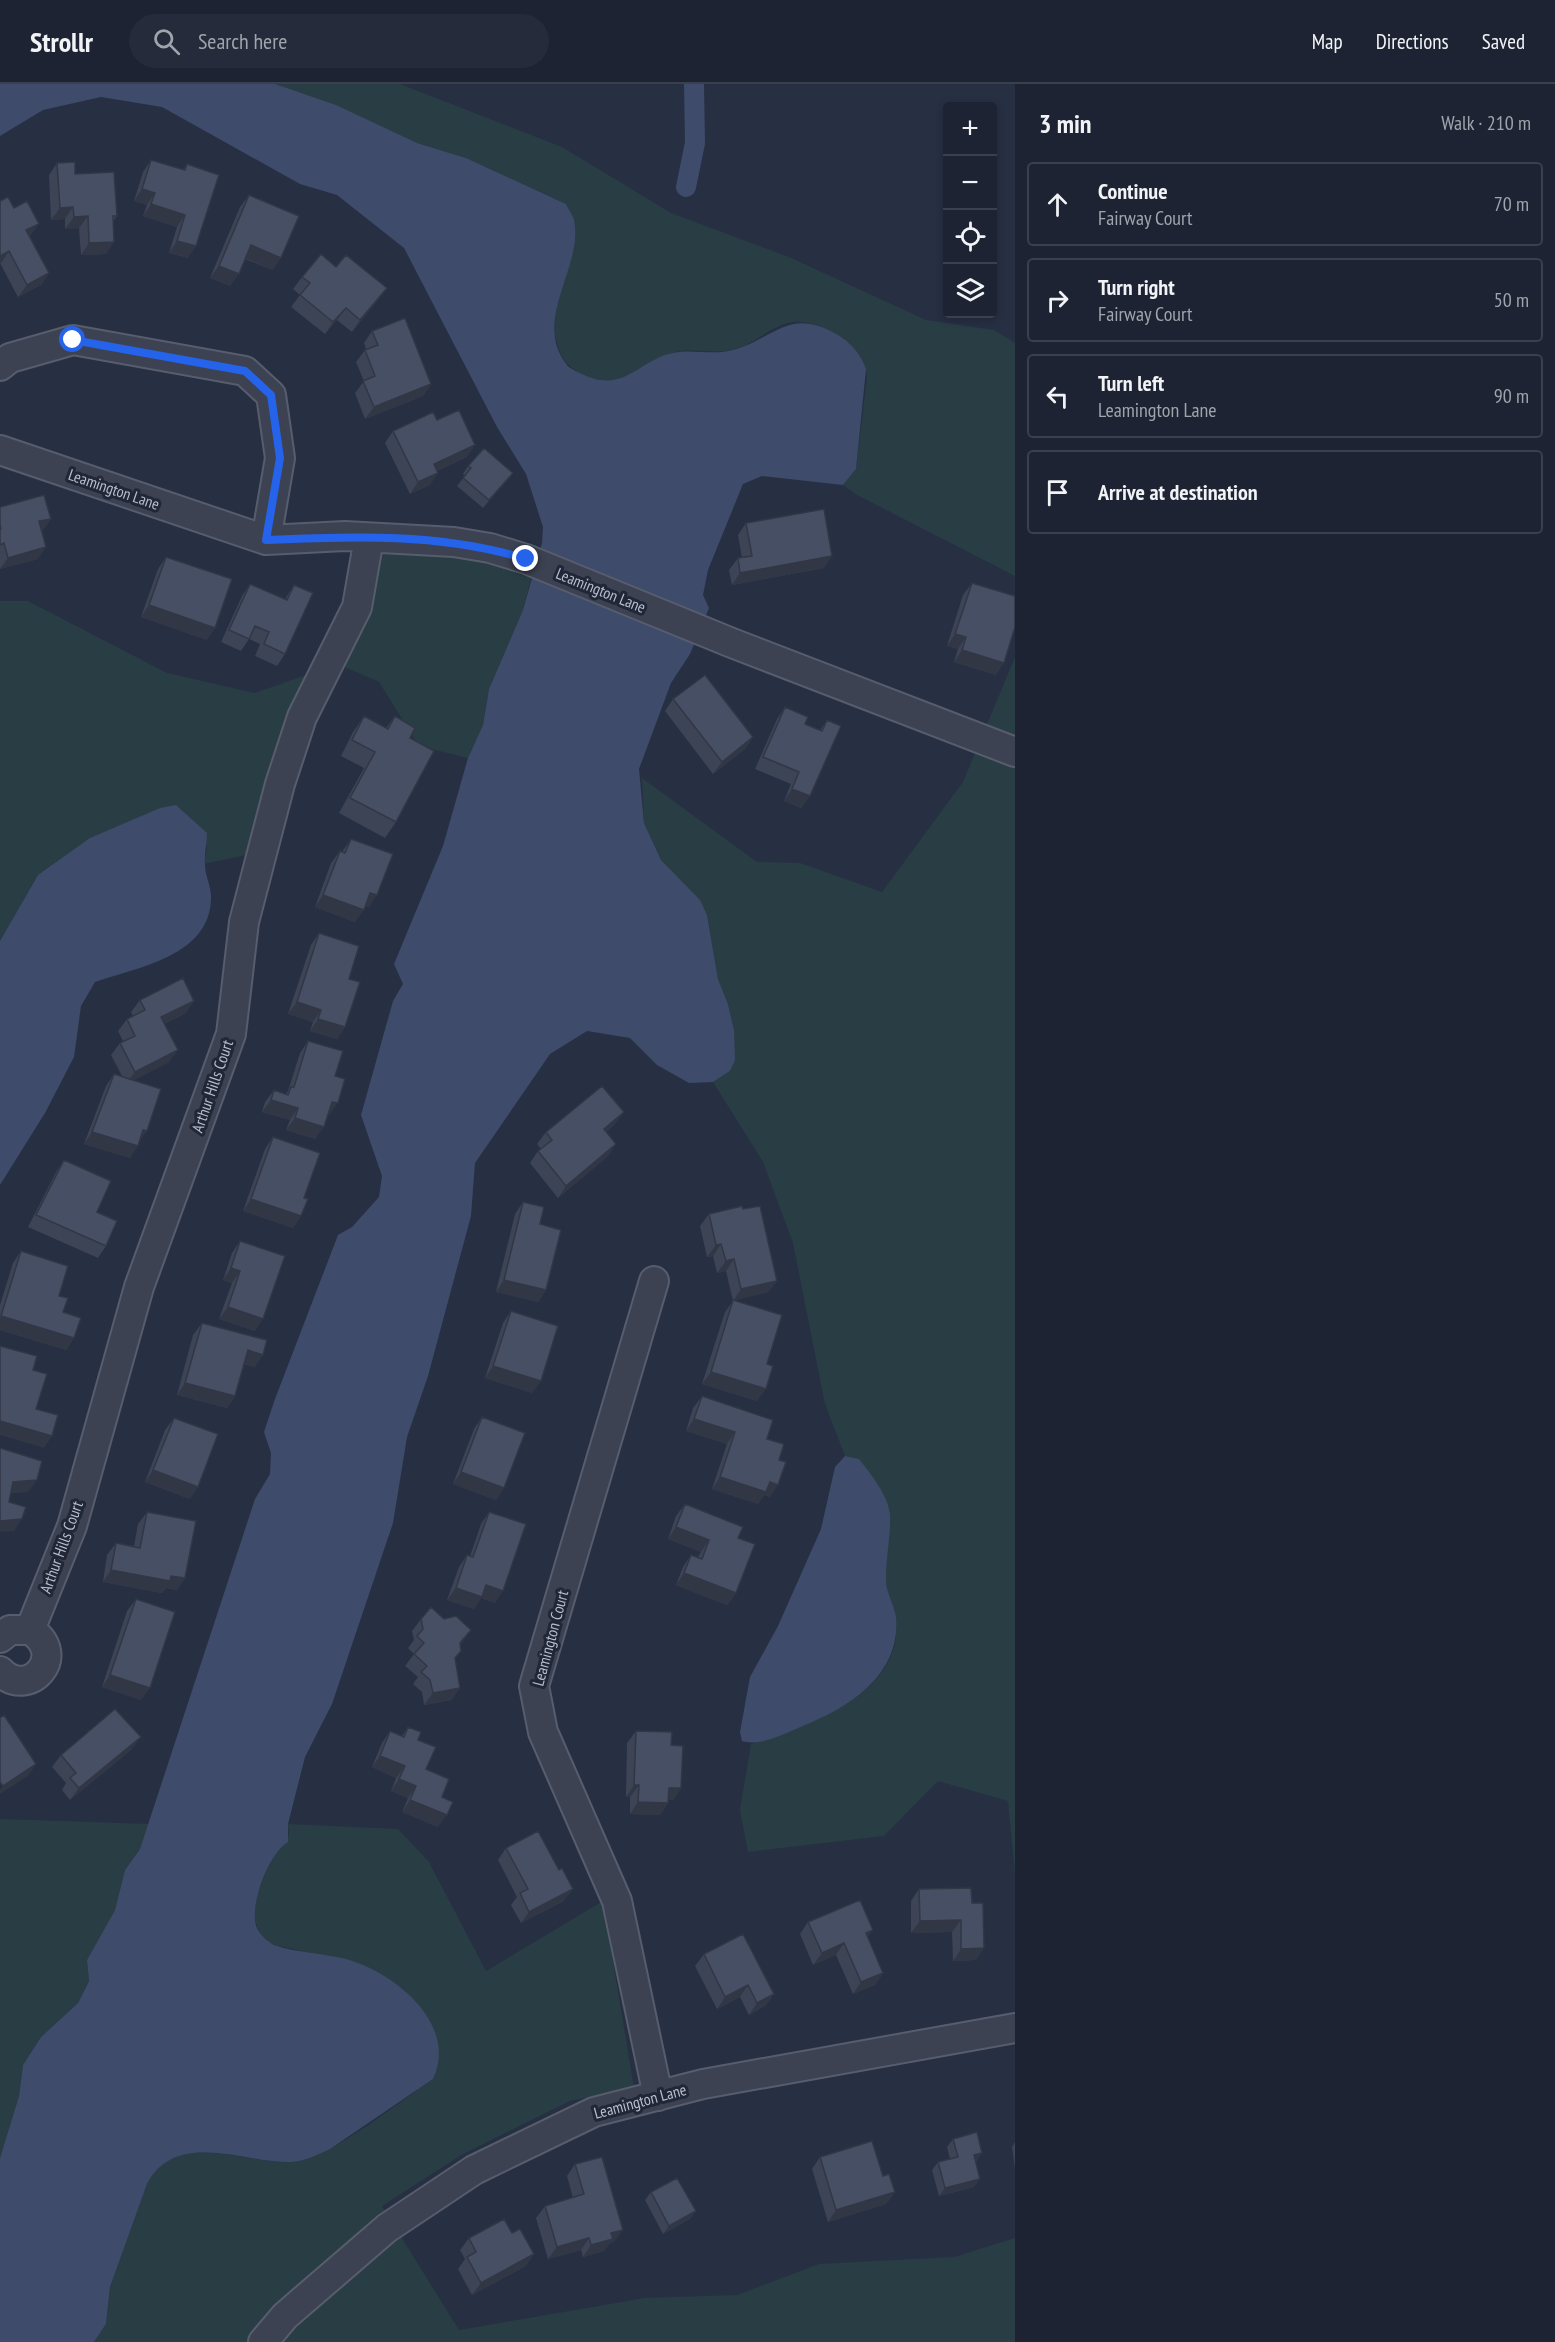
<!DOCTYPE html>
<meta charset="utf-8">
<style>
:root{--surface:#1d2332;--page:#252b3a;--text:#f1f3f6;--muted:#a0a4ac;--line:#3b404d}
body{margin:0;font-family:"PT Sans Narrow",sans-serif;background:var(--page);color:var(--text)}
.controls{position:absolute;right:18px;top:18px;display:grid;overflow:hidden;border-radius:6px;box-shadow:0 3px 9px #0003}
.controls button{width:54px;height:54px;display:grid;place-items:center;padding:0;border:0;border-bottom:2px solid var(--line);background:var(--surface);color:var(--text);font:30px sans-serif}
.stop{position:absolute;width:18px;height:18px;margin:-14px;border:4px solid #2563eb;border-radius:50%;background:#fff}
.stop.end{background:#2563eb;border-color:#fff;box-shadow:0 2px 6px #0008}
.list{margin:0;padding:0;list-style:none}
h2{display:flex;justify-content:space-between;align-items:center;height:78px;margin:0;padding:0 24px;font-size:26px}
h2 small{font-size:20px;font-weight:400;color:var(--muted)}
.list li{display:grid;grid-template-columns:39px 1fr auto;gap:18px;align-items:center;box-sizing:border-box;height:84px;margin:0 12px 12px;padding:0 12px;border:2px solid var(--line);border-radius:6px}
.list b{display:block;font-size:22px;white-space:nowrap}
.list p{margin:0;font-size:20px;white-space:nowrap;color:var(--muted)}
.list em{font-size:20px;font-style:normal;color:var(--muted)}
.icon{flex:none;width:33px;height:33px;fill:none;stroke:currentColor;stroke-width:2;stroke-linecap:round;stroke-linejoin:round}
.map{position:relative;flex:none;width:1015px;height:2258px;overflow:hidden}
header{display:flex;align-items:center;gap:36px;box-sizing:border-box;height:84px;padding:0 30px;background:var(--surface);border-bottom:2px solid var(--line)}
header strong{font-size:28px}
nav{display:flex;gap:33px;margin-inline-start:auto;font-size:21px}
.search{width:420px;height:54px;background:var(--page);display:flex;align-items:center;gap:15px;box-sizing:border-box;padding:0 21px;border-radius:33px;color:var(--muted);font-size:22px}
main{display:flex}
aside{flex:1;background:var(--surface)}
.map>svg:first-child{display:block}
.green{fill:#293d44}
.water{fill:#3e4b6b}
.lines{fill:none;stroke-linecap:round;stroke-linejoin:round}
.canal{stroke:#3e4b6b;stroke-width:20}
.minor-casing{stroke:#575d6d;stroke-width:32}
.minor{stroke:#3c4252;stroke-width:28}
.wall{fill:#3d4456}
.shaded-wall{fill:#323746}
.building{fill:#474f64;stroke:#323746;stroke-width:1.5}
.route{stroke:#2563eb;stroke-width:8}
.labels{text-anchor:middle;stroke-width:6;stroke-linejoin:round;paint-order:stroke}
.street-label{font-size:16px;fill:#b9becc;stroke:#202738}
</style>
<header>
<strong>Strollr</strong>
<div class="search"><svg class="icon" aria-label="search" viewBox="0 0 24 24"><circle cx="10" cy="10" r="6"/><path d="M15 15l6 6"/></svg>Search here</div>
<nav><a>Map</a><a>Directions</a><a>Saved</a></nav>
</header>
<main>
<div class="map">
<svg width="1015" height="2258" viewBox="0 0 1015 2258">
<rect width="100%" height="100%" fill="#272f43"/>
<!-- green -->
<path class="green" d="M275 0H400L562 63 671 129 789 173 926 236 994 246 1015 259V492L857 411 843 401 856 385 867 293C866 263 821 235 793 238 771 241 753 262 731 266 713 270 693 264 676 268 657 272 628 297 610 298 603 299 590 294 584 291 562 280 560 271 554 249L566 120 466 74 417 59Z
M376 468 467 472 531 494 523 526 489 605 483 641 468 674 419 662 379 598 340 581Z
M0 517H28L167 589 255 609 309 590 273 678 246 771 204 780 207 762 160 724 38 791 0 857Z
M1015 573V1789L1008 1717 938 1697 884 1752 748 1768 740 1726 751 1660C801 1644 879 1618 894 1563 900 1540 890 1521 886 1500 884 1488 888 1475 885 1463 879 1433 868 1404 859 1375L845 1372 825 1320 793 1159 763 1078 713 998 730 987 734 946 728 920 718 895 707 831 661 776 644 739 642 694 757 778 800 779 882 808 963 698Z
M0 1735 149 1740 140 1765 125 1786 115 1826 87 1876 89 1896 78 1919 41 1953 23 1981 19 2012 0 2074Z
M288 1740 398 1745 429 1778 486 1887 603 1817 634 2004 570 2017 463 2070 382 2122 459 2246 645 2214 737 2211 819 2180 954 2173 1015 2154V2258H94L106 2240 110 2203 147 2100C176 2044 243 2080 290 2078 329 2076 400 2017 433 1995 404 1966 374 1937 345 1908 332 1896 320 1880 306 1870 290 1859 267 1870 257 1842 247 1817 273 1770 289 1751Z"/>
<!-- water -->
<path class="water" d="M0 0H275L336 21 417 59 466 74 566 120C568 125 573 131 574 136 584 183 531 236 567 281 570 285 577 287 582 290 627 312 641 271 679 268 696 266 716 271 733 266 776 254 789 222 838 251 851 259 861 270 866 285L856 385 843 401 762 392 743 400 708 486 703 511 709 524 690 570 671 599 639 685 644 739 661 776 700 816 707 831 718 895 728 920 734 946 735 976 730 987 713 998 689 999 657 981 630 954 587 947 550 970 475 1079 471 1132 428 1292 407 1353 393 1439 332 1620 305 1673 288 1740V1758C269 1769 248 1823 257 1844 261 1852 267 1857 274 1861 297 1869 322 1869 346 1875 394 1888 459 1940 433 1995L330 2065C317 2071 305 2077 291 2078 243 2079 176 2045 147 2100L110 2203 106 2240 94 2258H0V2074L19 2012 23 1981 41 1953 78 1919 89 1897 87 1876 115 1826 125 1786 140 1765 255 1415 270 1390 271 1369 264 1348 275 1315 338 1151 352 1143 379 1113 382 1092 361 1031 393 917 403 900 394 880 443 762 468 674 483 641 489 605 523 526 542 459 543 443 526 390 497 343 404 164 337 111 300 100 162 23 101 13 43 26 0 52Z
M176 721 207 749C207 760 204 770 205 781 205 791 211 802 211 812 212 872 138 883 95 898L81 922 74 973 45 1029 0 1101V857L38 791 90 754 160 724Z
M845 1372 859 1375C870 1389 888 1411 890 1430 891 1450 886 1473 886 1494 885 1507 894 1520 896 1533 901 1591 850 1623 803 1642 785 1649 761 1663 742 1657L740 1648 750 1593 778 1542 821 1445 835 1383Z"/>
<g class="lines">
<!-- canal -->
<path class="canal" d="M686 103 695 59 694 0"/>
<!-- minor casing -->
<g class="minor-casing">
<path id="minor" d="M0 282 10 274 73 256 245 287 271 311 280 374 266 456
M0 366 266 456 345 452 454 458 490 464 526 475 732 559 1015 668
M654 1197 534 1602 543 1648 617 1817 658 2012
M30 1546 72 1442 139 1203 231 950 244 838 280 700 302 633 357 523 369 454
M0 1554 10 1546H30C70 1571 28 1617 0 1587
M263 2258 285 2232 387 2144 474 2086 594 2028 703 2000 1015 1944"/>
</g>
<!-- minor -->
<use href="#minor" class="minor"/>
</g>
<!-- wall -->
<path class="wall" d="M151 76 183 86 187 80 188 174 169 169 177 143 143 132 147 121 134 117 143 88Z
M57 79 75 90 117 132 113 137 106 170 81 171 79 144 65 145V135L51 136 49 91Z
M249 111 273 186 245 175 230 202 210 194 240 123Z
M0 117 14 124 30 152 49 189 41 201 18 213 0 179Z
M302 193 378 216 352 248 337 236 325 250 291 223 300 211 293 205Z
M372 247 431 300 423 312 365 335 355 309 364 297 356 278 365 266 366 265 364 259Z
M437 336 467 373 437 387 430 401 410 410 385 359 393 347Z
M468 382 513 389 507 397 483 424 457 402 465 392 463 390Z
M0 423 51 435 42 447 38 475 0 485Z
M746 439 824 484 732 501 729 486 738 474H742L738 451Z
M166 473 207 556 141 533 158 485Z
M972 499 996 591 954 578 958 565 947 562 963 511Z
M250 500 285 515 294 501 285 570 277 582 255 572 260 560 249 555 241 567 221 558 242 512Z
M673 615 753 653 745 665 713 690 665 627Z
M785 623 805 640 820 646 827 636 810 712 801 724 784 717 791 700 755 685 777 635Z
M364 632 386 644 395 632 410 654 396 738 385 754 339 729 364 684 341 672 353 648Z
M351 755 369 823 365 822 355 838 315 823 331 779 340 767 342 768Z
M319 849 349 895 345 943 337 955 310 947 313 938 288 930 311 861Z
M140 916 186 929 164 940 169 978 134 996 139 1058 130 1074 84 1060 106 1002 114 990 122 992 111 971 120 959 123 957 118 947 127 935 133 932 131 928Z
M308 957 335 992 329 1031H327L315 1055 286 1046 290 1036 262 1028 265 1018 274 1006 286 1010 288 1007 300 969Z
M615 1040 606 1048 616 1060 608 1072 558 1114 530 1079 538 1067 541 1065 537 1060 546 1048Z
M273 1053 304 1114 301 1132 293 1144 243 1127 265 1065Z
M64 1076 97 1128 106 1162 98 1174 28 1143 56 1088Z
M523 1118 540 1140 546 1206 538 1218 496 1208 515 1130Z
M743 1125 777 1197 768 1208 735 1216 767 1280 757 1317 702 1300 725 1228 733 1217 726 1187 717 1189 713 1172 707 1173 700 1142 709 1130Z
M240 1157 255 1247 219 1235 232 1199 223 1196 232 1169Z
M21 1167 59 1212 63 1228 74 1254 66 1266 0 1246V1221L13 1179Z
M511 1227 532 1309 485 1294 503 1239Z
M202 1239 255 1283 244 1280 235 1312 227 1324 177 1311 193 1251Z
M702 1312 767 1355 779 1376 770 1413 764 1411 758 1420 712 1405 727 1360 686 1347 693 1324Z
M482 1333 504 1404 496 1416 453 1400 474 1345Z
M174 1334 190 1415 145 1398 165 1346Z
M685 1420 738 1454 736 1509 727 1521 676 1501 683 1483 691 1471 698 1473 701 1468 668 1455 676 1432Z
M147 1428 185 1494 177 1506 166 1504 162 1509 103 1498 107 1471 116 1459 134 1462 138 1440Z
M489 1428 495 1519 481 1514 474 1525 447 1516 459 1483 467 1471 470 1472 481 1440Z
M136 1515 141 1616 102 1603 127 1527Z
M421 1535 463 1558 460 1561 455 1576 452 1616 424 1621 422 1608 413 1600 418 1593 405 1582 414 1570 408 1564 414 1556 412 1547Z
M408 1643 418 1656 426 1685 442 1713 438 1743 402 1728 408 1714 391 1707 396 1694 372 1683 382 1659 390 1647 402 1652Z
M636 1647 671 1661 681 1704 673 1716H668V1719L660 1731 630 1730V1713H626L627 1659Z
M132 1665 70 1716 62 1706 66 1699 52 1683 61 1671Z
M506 1764 564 1817 521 1839 511 1821 517 1813 498 1776Z
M919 1805 972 1819 976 1876 953 1877 952 1848 911 1849V1817Z
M808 1838 868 1853 883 1889 875 1901 853 1910 836 1871 813 1881 800 1850Z
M704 1870 774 1910 765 1922 749 1931 740 1913 717 1925 695 1882Z
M953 2055 977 2077 975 2078 974 2103 939 2112 932 2086 938 2078 950 2075 947 2063Z
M1015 2058V2085L1012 2063Z
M820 2073 883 2092 895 2108 886 2120 828 2138 812 2085Z
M575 2080 614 2158 610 2159 604 2167 583 2173 581 2166 548 2175 536 2134 545 2122 573 2114 567 2092Z
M651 2108 696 2127 690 2135 663 2150 645 2116Z
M469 2154 526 2182 472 2211 458 2185 465 2175 460 2166Z"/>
<!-- shaded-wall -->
<path class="shaded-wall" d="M142 105 155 109 147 121 134 117Z
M151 120 185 131 177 143 143 132Z
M73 123 65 135 51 136 60 124Z
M88 132 79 144 65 145 74 133Z
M39 140 30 152 18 158 26 146Z
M177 157 196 162 188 174 169 169Z
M114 158 106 170 81 171 89 159Z
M251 161 281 174 273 186 243 173Z
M9 167 1 179H0V172Z
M219 182 239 190 230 202 210 194Z
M49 189 41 201 18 213 27 201Z
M387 204 378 216 352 248 360 236Z
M346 224 337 236 325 250 333 238Z
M431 300 423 312 365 335 374 323Z
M475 361 467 373 426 392 434 380Z
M438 389 430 401 410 410 418 398Z
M513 389 507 397 483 424 489 416Z
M51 435 42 447 31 449 39 437Z
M46 463 38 475 0 485 8 474Z
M832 472 824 484 732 501 740 489Z
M149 521 215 544 207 556 141 533Z
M955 550 966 553 958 565 947 562Z
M962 566 1004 579 996 591 954 578Z
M753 653 745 665 713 690 722 678Z
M792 705 810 712 801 724 784 717Z
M370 809 377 811 369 823 362 821Z
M323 811 364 826 355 838 315 823Z
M194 917 186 929 153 945 161 933Z
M297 918 321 926 313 938 288 930Z
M318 935 345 943 337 955 310 947Z
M178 966 169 978 126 1000 135 988Z
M271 1016 298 1024 290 1036 262 1028Z
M332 1018 338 1019 329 1031 323 1029Z
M624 1028 615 1040 595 1057 604 1045Z
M295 1034 324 1043 315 1055 286 1046Z
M143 1046 147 1047 138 1059Z
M92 1048 138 1062 130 1074 84 1060Z
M616 1060 608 1072 558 1114 566 1102Z
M251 1115 301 1132 293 1144 243 1127Z
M721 1160 713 1172 707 1173 716 1161Z
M734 1175 726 1187 717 1189 726 1177Z
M231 1184 240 1187 232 1199 223 1196Z
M504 1196 546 1206 538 1218 496 1208Z
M777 1197 768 1208 733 1217 741 1205Z
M228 1223 263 1235 255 1247 219 1235Z
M1 1232 74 1254 66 1266 0 1246V1234Z
M248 1266 263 1271 255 1283 239 1278Z
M493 1282 541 1297 532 1309 485 1294Z
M711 1288 766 1305 757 1317 702 1300Z
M185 1299 235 1312 227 1324 177 1311Z
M694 1335 735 1348 727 1360 686 1347Z
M0 1337 52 1352 44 1364 0 1351Z
M153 1386 198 1403 190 1415 145 1398Z
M461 1388 504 1404 496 1416 453 1400Z
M720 1393 770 1398 778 1401 770 1413 764 1411 758 1420 712 1405Z
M37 1396 28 1408 5 1410 13 1398Z
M22 1435 14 1447 0 1448V1437Z
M676 1443 709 1456 701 1468 668 1455Z
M111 1486 171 1492 185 1494 177 1506 166 1504 162 1509 103 1498Z
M684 1489 736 1509 727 1521 676 1501Z
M486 1501 503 1507 495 1519 481 1514 474 1525 447 1516 456 1504Z
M471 1546 463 1558 451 1571 460 1559Z
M110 1591 150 1604 141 1616 102 1603Z
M460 1604 452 1616 424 1621 433 1609Z
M141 1653 132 1665 70 1716 79 1704Z
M380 1672 405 1682 396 1694 372 1683Z
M36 1680 28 1692 0 1710V1706L3 1702Z
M399 1695 416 1702 408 1714 391 1707Z
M634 1701H639L630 1713H626Z
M669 1704H681L673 1716H660Z
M410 1716 447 1731 438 1743 402 1728Z
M638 1718 668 1719 660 1731 630 1730Z
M573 1805 564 1817 521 1839 529 1828Z
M961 1836 952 1848 911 1849 920 1837Z
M873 1846 864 1858 866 1849Z
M844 1859 836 1871 813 1881 822 1869Z
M984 1864 976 1876 953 1877 961 1865Z
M883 1889 875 1901 853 1910 861 1898Z
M748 1901 740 1913 717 1925 725 1913Z
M774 1910 765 1922 749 1931 757 1919Z
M982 2069 977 2077 968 2079 974 2071Z
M980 2095 974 2103 939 2112 945 2104Z
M895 2108 886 2120 828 2138 836 2126Z
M696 2127 690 2135 663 2150 669 2142Z
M623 2146 614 2158 610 2159 604 2167 583 2173 591 2161 611 2149Z
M589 2154 581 2166 548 2175 557 2163Z
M534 2170 526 2182 472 2211 481 2199Z"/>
<!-- building -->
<path class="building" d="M151 76 185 86 187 80 219 91 196 162 177 157 185 131 151 120 155 109 142 105Z
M75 78V90L114 88 117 132H113L114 158 89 159 88 132 74 133 73 123 60 124 57 79Z
M249 111 299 132 281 174 251 161 239 190 219 182Z
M8 113 14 124 27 117 39 140 26 146 49 189 27 201 9 167 0 172V117Z
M321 170 336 183 346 171 387 204 360 236 346 224 333 238 300 211 310 199 302 193Z
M405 234 431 300 374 323 363 297 375 292 365 266 378 261 372 247Z
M459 326 475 361 434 380 438 389 418 398 393 347 433 328 437 336Z
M484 364 513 389 489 416 463 394 471 384 468 382Z
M44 411 51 435 39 437 46 463 8 474 4 459 0 461V446L1 445 0 440V423Z
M824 425 832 472 740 489 738 474 752 472 746 439Z
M166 473 232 495 215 544 149 521Z
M972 499 1015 512V543L1004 579 962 566 966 553 955 550Z
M250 500 287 516 294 501 313 509 285 570 264 560 269 548 255 542 249 555 229 546Z
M705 591 753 653 722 678 673 615Z
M785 623 808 633 805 640 822 647 827 636 841 642 810 712 792 705 799 688 763 673Z
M364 632 388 645 395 632 415 644 410 654 434 667 396 738 350 714 375 668 352 656Z
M351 755 393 770 377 811 370 809 364 826 323 811 340 767 345 769Z
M319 849 359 862 349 895 360 898 345 943 318 935 321 926 297 918Z
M183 894 194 917 161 933 178 966 135 988 120 959 135 952 127 935 145 926 140 916Z
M308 957 343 967 335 992 345 995 338 1019 332 1018 324 1043 295 1034 298 1024 271 1016 274 1006 288 1011 291 1003H294Z
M114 990 161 1005 147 1047 143 1046 138 1062 92 1048Z
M602 1002 624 1028 604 1045 616 1060 566 1102 538 1067 552 1056 546 1048Z
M273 1053 320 1069 304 1114 308 1115 301 1132 251 1115Z
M64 1076 111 1097 97 1128 117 1137 106 1162 36 1131Z
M523 1118 544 1123 540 1140 561 1146 546 1206 504 1196Z
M742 1122 743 1125 760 1122 777 1197 741 1205 734 1175 726 1177 721 1160 716 1161 709 1130Z
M240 1157 285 1172 263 1235 228 1223 240 1187 231 1184Z
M21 1167 68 1182 59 1212 68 1214 63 1228 81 1234 74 1254 1 1232Z
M733 1216 782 1231 767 1280 773 1282 766 1305 711 1288Z
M511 1227 558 1242 541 1297 493 1282Z
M202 1239 267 1256 263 1271 248 1266 235 1312 185 1299Z
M0 1262 37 1272 33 1286 47 1290 36 1325 58 1331 52 1352 0 1337Z
M702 1312 773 1336 767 1355 784 1360 779 1376 786 1378 778 1401 770 1398 766 1408 720 1393 735 1348 694 1335Z
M482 1333 525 1349 504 1404 461 1388Z
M174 1334 218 1350 198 1403 153 1386Z
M0 1364 42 1377 37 1396 13 1398 9 1418 26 1423 22 1435 0 1437Z
M685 1420 743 1443 738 1454 755 1460 736 1509 684 1489 691 1471 702 1475 709 1456 676 1443Z
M147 1428 196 1437 185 1494 171 1492 170 1497 111 1486 116 1459 140 1464Z
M489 1428 526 1440 503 1507 486 1501 482 1513 456 1504 467 1471 473 1473Z
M136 1515 175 1528 150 1604 110 1591Z
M431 1523 444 1535 456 1532 471 1546 460 1559 461 1567 455 1574 460 1604 433 1609 430 1596 421 1588 427 1582 414 1570 424 1559 417 1552 423 1545 421 1535Z
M115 1625 141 1653 79 1704 70 1694 76 1689 61 1671Z
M4 1631 36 1680 3 1702 0 1698V1634Z
M408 1643 421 1648 418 1656 436 1663 426 1685 449 1695 442 1713 453 1718 447 1731 410 1716 416 1702 399 1695 405 1682 380 1672 390 1647 404 1653Z
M636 1647 672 1648 671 1661 683 1662 681 1704H669L668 1719 638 1718 639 1701H634Z
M538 1747 559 1786 562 1784 573 1805 529 1828 520 1809 528 1805 506 1764Z
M971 1804 972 1819H983L984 1864 961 1865V1836L920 1837 919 1805Z
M860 1816 873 1846 866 1849 883 1889 861 1898 844 1859 822 1869 808 1838Z
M743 1850 774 1910 757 1919 748 1901 725 1913 704 1870Z
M977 2048 982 2069 974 2071 980 2095 945 2104 938 2078 958 2073 953 2055Z
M872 2057 883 2092 889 2090 895 2108 836 2126 820 2073Z
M602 2073 623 2146 611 2149 613 2155 591 2161 589 2154 557 2163 545 2122 584 2110 575 2080Z
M677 2094 696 2127 669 2142 651 2108Z
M504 2135 512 2149 520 2145 534 2170 481 2199 467 2173 476 2168 469 2154Z"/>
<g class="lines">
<!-- route -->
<path class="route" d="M73 256 245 287 271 311 280 374 266 456C353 452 442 449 526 475"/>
</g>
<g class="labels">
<!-- street labels -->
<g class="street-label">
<text transform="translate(114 405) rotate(19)" y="6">Leamington Lane</text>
<text transform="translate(601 506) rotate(22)" y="6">Leamington Lane</text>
<text transform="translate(212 1002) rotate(-71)" y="6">Arthur Hills Court</text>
<text transform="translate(61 1463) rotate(-70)" y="6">Arthur Hills Court</text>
<text transform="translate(550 1554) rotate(-75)" y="6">Leamington Court</text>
<text transform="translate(640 2017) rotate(-15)" y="6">Leamington Lane</text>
</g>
</g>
</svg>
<div class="controls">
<button>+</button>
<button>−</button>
<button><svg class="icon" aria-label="locate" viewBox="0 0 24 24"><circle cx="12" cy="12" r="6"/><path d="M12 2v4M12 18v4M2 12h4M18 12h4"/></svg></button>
<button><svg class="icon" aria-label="layers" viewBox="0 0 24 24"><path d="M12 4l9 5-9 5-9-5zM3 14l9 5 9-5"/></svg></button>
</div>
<div class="stop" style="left:73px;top:256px"></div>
<div class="stop end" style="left:526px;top:475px"></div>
</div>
<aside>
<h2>3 min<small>Walk · 210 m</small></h2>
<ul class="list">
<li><svg class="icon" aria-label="ahead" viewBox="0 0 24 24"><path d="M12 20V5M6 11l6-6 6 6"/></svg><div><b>Continue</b><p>Fairway Court</p></div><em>70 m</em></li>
<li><svg class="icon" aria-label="right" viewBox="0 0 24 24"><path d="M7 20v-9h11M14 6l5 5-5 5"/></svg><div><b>Turn right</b><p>Fairway Court</p></div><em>50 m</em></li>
<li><svg class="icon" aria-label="left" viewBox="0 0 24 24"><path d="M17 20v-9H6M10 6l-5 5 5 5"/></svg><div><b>Turn left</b><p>Leamington Lane</p></div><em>90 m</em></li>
<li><svg class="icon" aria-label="arrive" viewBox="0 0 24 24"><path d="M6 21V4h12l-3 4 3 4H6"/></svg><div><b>Arrive at destination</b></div></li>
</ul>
</aside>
</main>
